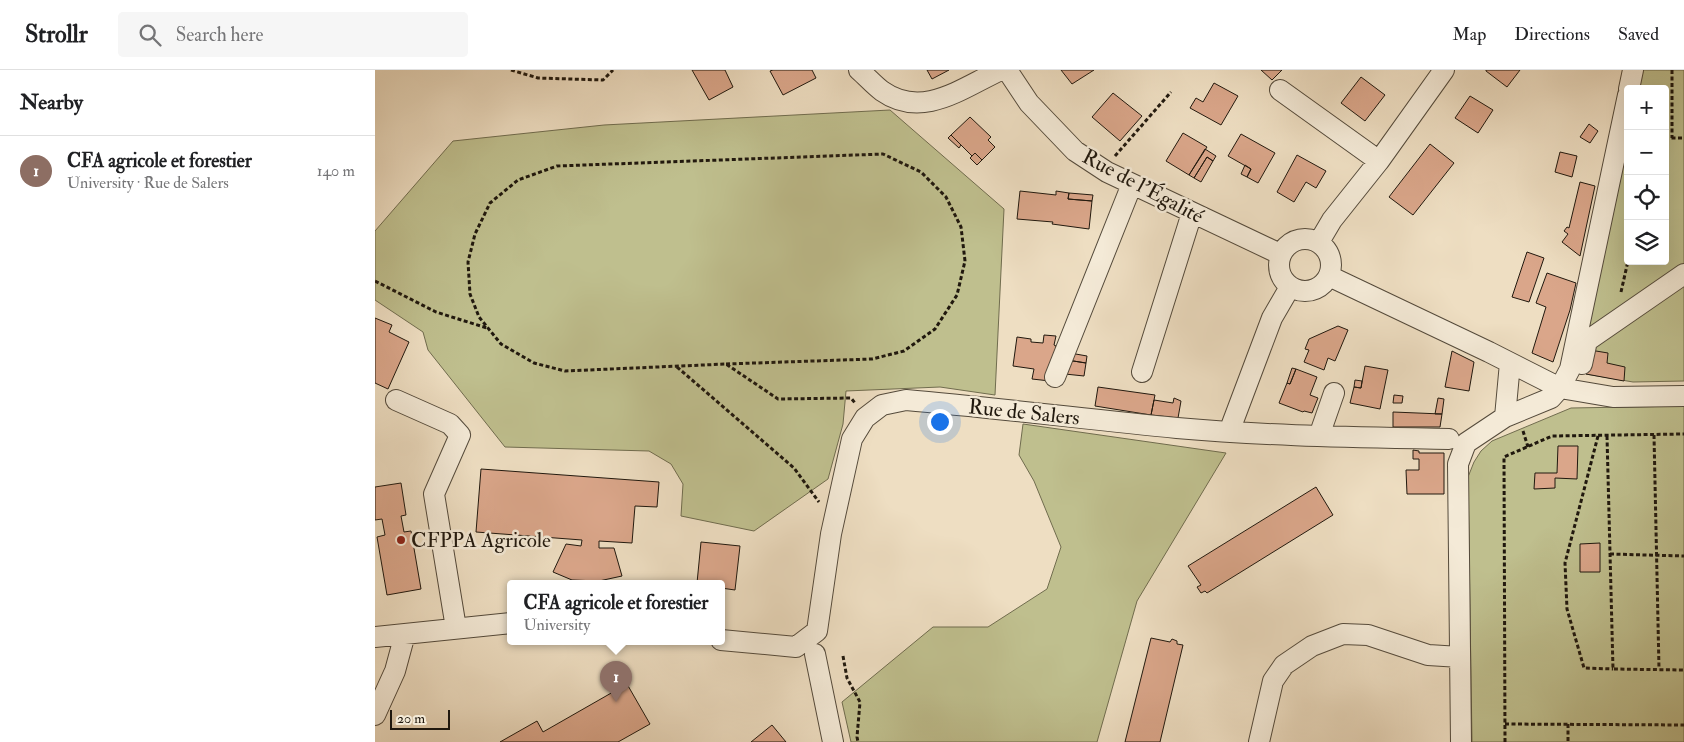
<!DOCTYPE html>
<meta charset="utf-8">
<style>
:root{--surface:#fff;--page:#f6f6f6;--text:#202124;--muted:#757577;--line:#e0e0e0;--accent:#8f2418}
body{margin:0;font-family:"IM FELL Double Pica",serif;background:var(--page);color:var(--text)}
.controls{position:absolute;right:15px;top:15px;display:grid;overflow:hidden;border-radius:5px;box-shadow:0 5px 20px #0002}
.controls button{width:45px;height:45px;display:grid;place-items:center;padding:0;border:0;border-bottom:1px solid var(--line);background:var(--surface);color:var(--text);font:25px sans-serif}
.scale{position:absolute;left:15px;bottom:12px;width:60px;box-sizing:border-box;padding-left:5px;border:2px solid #20180e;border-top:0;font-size:14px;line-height:18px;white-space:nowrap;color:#20180e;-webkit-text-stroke:4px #f4ead7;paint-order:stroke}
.you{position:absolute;left:564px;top:351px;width:18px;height:18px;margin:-12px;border:4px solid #fff;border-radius:50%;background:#1a73e8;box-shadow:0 0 0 8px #1a73e833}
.badge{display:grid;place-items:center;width:32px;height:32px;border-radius:50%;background:var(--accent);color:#fff;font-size:16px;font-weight:700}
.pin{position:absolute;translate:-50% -41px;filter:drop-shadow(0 1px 2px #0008)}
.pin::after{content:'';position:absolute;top:26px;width:18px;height:15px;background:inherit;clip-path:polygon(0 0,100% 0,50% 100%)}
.popup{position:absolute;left:132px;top:510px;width:218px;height:65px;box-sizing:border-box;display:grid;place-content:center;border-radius:5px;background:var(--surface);filter:drop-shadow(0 1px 4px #0005);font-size:16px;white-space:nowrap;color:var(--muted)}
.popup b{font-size:19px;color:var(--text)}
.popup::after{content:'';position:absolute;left:50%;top:100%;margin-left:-10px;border:10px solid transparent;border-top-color:var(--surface)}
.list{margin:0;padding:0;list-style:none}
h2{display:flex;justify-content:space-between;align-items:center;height:65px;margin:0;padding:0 20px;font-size:21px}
h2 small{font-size:16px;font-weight:400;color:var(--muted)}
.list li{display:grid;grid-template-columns:32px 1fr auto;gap:15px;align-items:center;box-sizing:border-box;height:70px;padding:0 20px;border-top:1px solid var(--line)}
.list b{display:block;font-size:19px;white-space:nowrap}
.list p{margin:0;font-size:16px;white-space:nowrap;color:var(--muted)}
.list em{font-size:16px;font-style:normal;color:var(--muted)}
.icon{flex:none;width:28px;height:28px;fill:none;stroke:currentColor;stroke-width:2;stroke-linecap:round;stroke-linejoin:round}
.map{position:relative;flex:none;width:1309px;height:672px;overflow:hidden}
header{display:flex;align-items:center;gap:30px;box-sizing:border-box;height:70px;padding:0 25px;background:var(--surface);border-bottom:1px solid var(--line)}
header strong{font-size:24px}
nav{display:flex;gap:28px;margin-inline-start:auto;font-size:18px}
.search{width:350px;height:45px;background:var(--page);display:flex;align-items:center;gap:12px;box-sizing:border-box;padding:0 18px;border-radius:5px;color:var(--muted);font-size:19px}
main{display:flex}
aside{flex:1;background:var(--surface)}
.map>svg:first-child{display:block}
.green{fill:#bfbf8e;stroke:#706c4e}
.building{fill:#daa68a;stroke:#20180e}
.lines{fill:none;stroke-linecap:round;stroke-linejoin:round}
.minor-casing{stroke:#544a3b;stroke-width:22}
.path{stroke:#20180e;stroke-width:3;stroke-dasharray:4 2.5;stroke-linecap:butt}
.minor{stroke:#f4ead7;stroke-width:20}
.poi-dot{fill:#8f2418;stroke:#f4ead7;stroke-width:2}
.labels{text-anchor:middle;stroke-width:5;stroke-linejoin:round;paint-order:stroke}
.street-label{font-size:21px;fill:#20180e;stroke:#f4ead7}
.poi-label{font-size:21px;fill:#20180e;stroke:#f4ead7;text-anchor:start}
</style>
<header>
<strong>Strollr</strong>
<div class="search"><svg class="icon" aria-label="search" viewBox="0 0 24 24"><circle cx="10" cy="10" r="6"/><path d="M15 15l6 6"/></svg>Search here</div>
<nav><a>Map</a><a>Directions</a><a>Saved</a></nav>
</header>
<main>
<aside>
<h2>Nearby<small></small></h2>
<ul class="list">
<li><span class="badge" style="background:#8d6e63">1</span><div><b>CFA agricole et forestier</b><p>University · Rue de Salers</p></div><em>140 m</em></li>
</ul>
</aside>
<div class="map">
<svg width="1309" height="672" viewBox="0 0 1309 672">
<rect width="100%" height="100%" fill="#eedec2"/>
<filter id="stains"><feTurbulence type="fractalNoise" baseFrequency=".004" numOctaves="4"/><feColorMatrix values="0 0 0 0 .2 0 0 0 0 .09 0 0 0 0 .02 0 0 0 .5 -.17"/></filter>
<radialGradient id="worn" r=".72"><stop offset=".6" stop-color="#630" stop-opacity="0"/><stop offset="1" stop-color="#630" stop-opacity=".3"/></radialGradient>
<!-- green -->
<path class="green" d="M1267 0H1309V311L1258 312 1211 304 1215 280 1208 262 1253 61V191H1290V19H1263Z
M515 40 629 139 620 325 565 317 471 321 468 354 453 409 379 461 306 446 308 414 296 394 274 381 130 377 53 280 48 262 0 230V161L78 71 229 55Z
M1309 336V672H1097L1093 407 1099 392 1106 381 1117 371 1196 338Z
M648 354 851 383 762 531 722 672H476L467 632 558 557H613L672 519 686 477 659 411 644 385Z"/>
<!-- building -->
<path class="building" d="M317 0H350L358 17 334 30Z
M398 0H437L441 8 408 25 395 1Z
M552 0H574L557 9Z
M686 0H719L697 14Z
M886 0H907L897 10Z
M1111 0H1145L1132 17 1111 1Z
M986 7 1010 25 990 51 966 33Z
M839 13 863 26 846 55 815 38 821 28 828 32Z
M738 23 767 46 745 71 717 47Z
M1095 26 1118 40 1103 63 1080 48Z
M595 47 616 67 613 70 620 77 607 90 600 83 597 86 576 65Z
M1214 54 1223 61 1215 73 1205 67Z
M808 63 832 77 814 105 791 91Z
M866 64 900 83 883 113 872 107 876 99 853 86Z
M576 65 586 75 584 78 573 68Z
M1055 74 1079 93 1038 145 1014 127Z
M830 79 841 86 838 91 832 87 819 108 814 105Z
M1185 82 1202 86 1197 107 1180 102Z
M600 83 607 90 602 95 595 88Z
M922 85 951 101 941 118 931 112 919 132 902 122Z
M832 87 838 91 826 112 819 108Z
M870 95 876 99 872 107 866 104Z
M1205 112 1220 116 1205 186 1187 172 1193 164 1189 161 1192 157 1194 158Z
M645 121 681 125V121L694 123 693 129 717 131 714 159 677 154 678 152 642 149Z
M694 123 718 125 717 131 693 129Z
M1152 182 1169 188 1154 232 1137 227Z
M1172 203 1201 213 1195 240 1178 292 1157 283 1171 237 1161 233Z
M0 248 17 255 14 262 34 272 13 319 0 313Z
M963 256 973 260 960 291 953 288 949 300 929 292 934 280 930 279 934 269Z
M669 265 681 266 679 275 681 276 675 311 657 309 659 299 638 296 642 267 656 269V272L668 273Z
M1215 280 1233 283 1232 293 1250 297 1249 311 1211 304Z
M1077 281 1099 292 1094 321 1070 317Z
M695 283 712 286 711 293 692 290Z
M692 290 711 293 709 306 690 304Z
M990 296 1013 300 1005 339 975 333 979 317 986 318Z
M917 298 921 299 915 314 912 313Z
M921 299 942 307 935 325 943 328 937 343 929 341 928 342 904 333 912 313 915 314Z
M980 310 987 311 986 318 979 317Z
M723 317 780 325 776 345 720 336Z
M1019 325 1028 326 1027 333H1018Z
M799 328 806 331 803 348 776 345 779 330 798 333Z
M1063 328 1069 329 1067 344H1060Z
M1018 342 1067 344 1065 357H1018Z
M1183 376H1203L1202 409 1180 408V418L1159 419 1160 403H1182Z
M1038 380 1044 381V383H1069V424H1032L1031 400H1044V389H1038Z
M106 399 284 412 282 437 260 436 257 473 224 471V478H239L247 506 224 511 197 510 178 502 191 474 206 476 207 470 101 462Z
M26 413 31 445 26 446 29 462 36 461 46 519 12 525 2 467 10 465 7 449 0 450V417Z
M941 417 958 445 832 523 830 521 826 523 822 517 826 515 813 496Z
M326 472 365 476 360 520 346 518V513H322Z
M1225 473V502H1205V474Z
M776 568 795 572 797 569 802 571V574L808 575 785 672H750Z
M252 614 275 654 243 672H125L162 651 168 662Z
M397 655 411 672H376Z"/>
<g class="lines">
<!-- minor casing -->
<g class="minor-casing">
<path id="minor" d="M484 0C492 7 499 15 507 21 548 50 588 17 626 0
M632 0 654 33 700 81 732 102 905 184
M1254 19 1258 0
M905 20 1004 91
M904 195a26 26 0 1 1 52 0a26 26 0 1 1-52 0Z
M944 172 957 150 1004 91 1069 0
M954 206 1114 282 1185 318 1238 327 1309 326
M1207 294 1212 271 1309 204
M767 302 817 143
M680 307 757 114
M21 330 75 354 85 365 59 424 81 558
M1130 347 1135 293
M854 362 897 248 915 217
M944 366 959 323
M0 567 136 553
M346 570 421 577 442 561 456 464 477 369 490 348 507 335 531 330C621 338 711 349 802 358 892 366 983 367 1074 369
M440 584 458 672
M0 645 20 601 30 564
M884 672 898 611 909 595 937 576 968 564 993 565 1053 585 1085 587
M1086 672 1083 394 1091 373 1130 347 1176 328 1185 318 1195 299 1253 25"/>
</g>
<!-- path -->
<path class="path" d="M136 0 163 8 228 10 238 0
M1297 0V68
M1290 68H1309
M740 86 796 22
M0 211 61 242 112 258
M1246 222 1253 191
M351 294 497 289 529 281 560 259 582 225 590 191 586 157 571 127 546 102 508 84 182 96 143 110 115 133 100 164 93 192 95 224 104 247 126 274 159 293 190 301 351 294 403 329 476 328 480 333
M302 297 419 398 444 432
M1148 361 1153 377
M1279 365 1284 599
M1223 366 1190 493 1192 539 1209 598 1238 599
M1232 366 1238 599 1309 600
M1235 484 1309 486
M468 586 472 608 485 632 482 667 483 672
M1130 654 1309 655
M1193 654V672
M1130 672 1129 387 1177 366 1309 364"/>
<!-- minor -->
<use href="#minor" class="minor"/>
</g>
<!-- markers -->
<circle class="poi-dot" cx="26" cy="470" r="5"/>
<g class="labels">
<!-- street labels -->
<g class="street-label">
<text transform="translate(768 116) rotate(28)" y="7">Rue de l'Égalité</text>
<text transform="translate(649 342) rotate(6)" y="7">Rue de Salers</text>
</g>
<!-- poi labels -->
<g class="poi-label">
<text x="36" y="477">CFPPA Agricole</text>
</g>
</g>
<rect width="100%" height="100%" filter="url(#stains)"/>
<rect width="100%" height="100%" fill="url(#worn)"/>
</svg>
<div class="controls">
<button>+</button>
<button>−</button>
<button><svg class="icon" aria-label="locate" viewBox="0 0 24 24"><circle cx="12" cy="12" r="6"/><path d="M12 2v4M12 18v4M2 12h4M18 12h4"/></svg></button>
<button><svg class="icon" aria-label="layers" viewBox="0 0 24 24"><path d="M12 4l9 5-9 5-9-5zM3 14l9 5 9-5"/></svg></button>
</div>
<div class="scale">20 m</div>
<div class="you"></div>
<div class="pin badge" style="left:241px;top:632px;background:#8d6e63">1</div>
<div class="popup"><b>CFA agricole et forestier</b>University</div>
</div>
</main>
